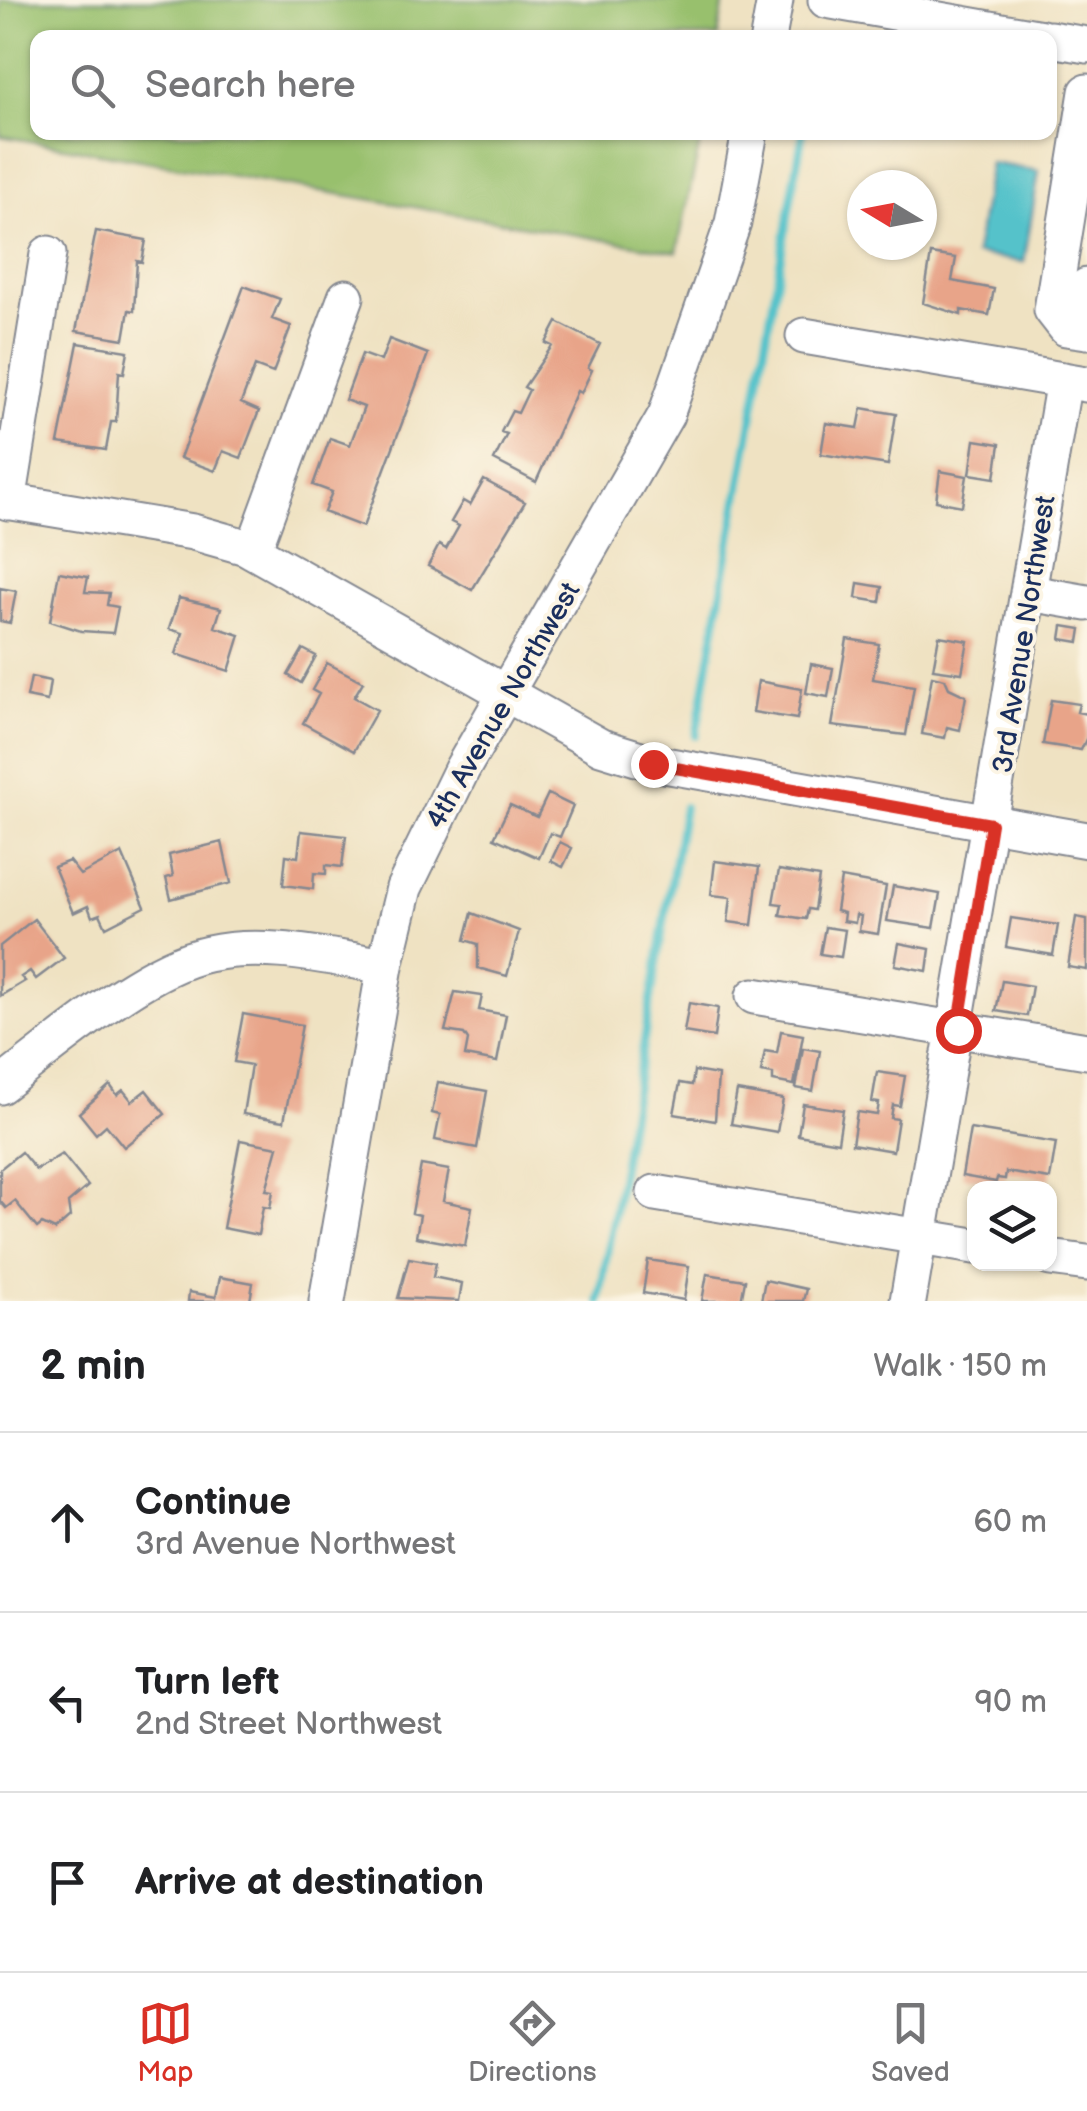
<!DOCTYPE html>
<meta charset="utf-8">
<style>
:root{--surface:#fff;--page:#f6f6f6;--text:#202124;--muted:#757577;--line:#e0e0e0;--accent:#d93025}
body{margin:0;font-family:"Balsamiq Sans",sans-serif;background:var(--page);color:var(--text)}
.controls{position:absolute;right:30px;bottom:30px;display:grid;overflow:hidden;border-radius:20px;box-shadow:0 2px 8px #0004}
.controls button{width:90px;height:90px;display:grid;place-items:center;padding:0;border:0;border-bottom:2px solid var(--line);background:var(--surface);color:var(--text);font:50px sans-serif}
.compass{position:absolute;left:847px;top:170px;width:90px;height:90px;border-radius:50%;background:var(--surface);box-shadow:0 2px 8px #0004;rotate:280deg}
.stop{position:absolute;width:30px;height:30px;margin:-22px;border:8px solid #d93025;border-radius:50%;background:#fff}
.stop.end{background:#d93025;border-color:#fff;box-shadow:0 2px 10px #0008}
.list{margin:0;padding:0;list-style:none}
h2{display:flex;justify-content:space-between;align-items:center;height:130px;margin:0;padding:0 40px;font-size:42px}
h2 small{font-size:32px;font-weight:400;color:var(--muted)}
.list li{display:grid;grid-template-columns:65px 1fr auto;gap:30px;align-items:center;box-sizing:border-box;height:180px;padding:0 40px;border-top:2px solid var(--line)}
.list b{display:block;font-size:38px;white-space:nowrap}
.list p{margin:0;font-size:32px;white-space:nowrap;color:var(--muted)}
.list em{font-size:32px;font-style:normal;color:var(--muted)}
.icon{flex:none;width:55px;height:55px;fill:none;stroke:currentColor;stroke-width:2;stroke-linecap:round;stroke-linejoin:round}
.map{position:relative;flex:none;width:1087px;height:1301px;overflow:hidden}
.search{position:absolute;background:var(--surface);box-shadow:0 2px 8px #0004;left:30px;right:30px;top:30px;height:110px;display:flex;align-items:center;gap:25px;box-sizing:border-box;padding:0 35px;border-radius:20px;color:var(--muted);font-size:38px}
.sheet{height:670px;background:var(--surface)}
nav{display:flex;justify-content:space-around;align-items:center;box-sizing:border-box;height:140px;border-top:2px solid var(--line);background:var(--surface);font-size:28px;color:var(--muted)}
nav a{display:grid;justify-items:center;gap:5px}
nav .on{color:var(--accent)}
.map>svg:first-child{display:block}
.green{fill:#98c06d;stroke:#5a7866;stroke-width:2.5}
.water{fill:#54c2ca;stroke:#387894;stroke-width:2.5}
.lines{fill:none;stroke-linecap:round;stroke-linejoin:round}
.stream{stroke:#54c2ca;stroke-width:8}
.building{fill:#e8a489}
.minor-casing{stroke:#858890;stroke-width:39}
.minor{stroke:#fff;stroke-width:35}
.route{stroke:#d93025;stroke-width:12}
.labels{text-anchor:middle;stroke-width:8;stroke-linejoin:round;paint-order:stroke}
.street-label{font-size:28px;fill:#1b2f5e;stroke:#fcf5e5}
</style>
<div class="map">
<svg width="1087" height="1301" viewBox="0 0 1087 1301">
<rect width="100%" height="100%" fill="#fcf5e5"/>
<filter id="ink" filterUnits="userSpaceOnUse"><feTurbulence type="fractalNoise" baseFrequency=".01" numOctaves="2"/><feDisplacementMap in="SourceGraphic" scale="20" xChannelSelector="R" yChannelSelector="G"/><feConvolveMatrix kernelMatrix="1 2 1 2 8 2 1 2 1" color-interpolation-filters="sRGB"/></filter>
<filter id="wash" filterUnits="userSpaceOnUse"><feTurbulence type="fractalNoise" baseFrequency=".0048" numOctaves="4" result="noise"/><feDisplacementMap in="SourceGraphic" scale="40" xChannelSelector="R" yChannelSelector="G"/><feGaussianBlur stdDeviation="2.25" result="paint"/><feColorMatrix in="noise" values="0 0 0 0 0 0 0 0 0 0 0 0 0 0 0 0 0 1.4 0 .05"/><feComposite in="paint" operator="in"/></filter>
<g filter="url(#wash)">
<rect width="100%" height="100%" fill="#efe2c2"/>
<!-- green -->
<path class="green" d="M0 0H724L718 37 38 38V132L702 133 677 252 0 136Z"/>
<!-- water -->
<path class="water" d="M990 163 1039 171 1024 262 975 254Z"/>
<g class="lines">
<!-- stream -->
<path class="stream" d="M696 736 803 132
M599 1301 684 807"/>
</g>
<g id="blocks">
<!-- building -->
<path class="building" d="M96 231 146 240 142 262 137 261 134 311 129 310 124 339 76 331Z
M931 254 956 258 952 281 994 289 989 315 961 310V315L923 303Z
M244 286 280 299 272 319 291 326 273 373 255 366 241 403 259 411 241 458 223 451 215 471 180 458Z
M557 322 600 344 588 368 592 370 581 393 577 391 536 482 494 460 507 434 501 432 512 411 518 413 529 390 524 387 552 346 546 343Z
M389 339 428 354 363 527 324 512 332 492 313 485 330 438 350 445 364 407 345 400 362 354 381 361Z
M78 343 128 351 124 373 119 372 116 422H111L106 450 58 443Z
M862 408 896 414 888 465 821 454 826 423 858 428Z
M975 440 1000 444 995 478 970 474Z
M940 471 967 476 962 506 936 501Z
M484 480 525 502 472 590 428 566 439 545 446 549 459 526 451 522 463 501 470 505Z
M59 572 88 577 85 592 109 593 107 605 118 607 113 633 81 631 50 621Z
M858 583 882 587 880 602 856 598Z
M0 588 16 591 10 623 0 621Z
M179 598 221 608 215 627 240 635 229 671 176 654 183 633 169 629Z
M1063 626 1081 629 1079 642 1061 639Z
M939 636 968 641 962 673 933 669Z
M847 639 879 644 873 679 914 686 906 735 832 726Z
M303 649 316 656 301 683 288 675Z
M327 663 363 682 354 697 377 710 354 751 303 723 319 694 312 690Z
M811 664 833 668 828 697 806 693Z
M932 676 945 679 949 688 966 696 960 730 947 727 945 738 922 734Z
M31 677 50 681 47 701 27 697Z
M758 681 802 689 797 719 753 712Z
M1051 700 1079 704 1077 712 1087 714V737L1081 750 1043 744Z
M548 794 573 806 560 837 550 833 539 858 494 838 510 805 537 817Z
M301 831 346 836 342 867 326 865V874L314 873 313 889 283 885 286 855 298 857Z
M222 842 231 883 171 899 166 878 173 876 169 855Z
M560 842 572 848 563 867 551 861Z
M122 853 145 907 106 927 100 914 92 917 88 906 73 913 54 867 69 861 80 875Z
M715 861 759 867 752 925 728 922 731 897 711 895Z
M779 870 819 877 814 910 808 909 806 919 780 915 782 904 773 903Z
M841 878 886 886 878 934 859 931 861 916 856 915 855 923 843 921 844 913 836 911Z
M893 886 940 894 934 928 887 921Z
M472 913 519 931 507 976 478 968V944L465 940Z
M1076 917 1087 919V970L1068 967Z
M1011 918 1058 925 1053 955 1006 947Z
M34 919 64 958 36 979 30 971 21 977 25 981 0 996V946Z
M825 927 845 930 841 957 820 954Z
M899 943 930 949 927 971 895 965Z
M1002 981 1032 986 1027 1016 996 1011Z
M455 992 482 996 479 1010 506 1015 497 1062 465 1056 468 1040 464 1034 445 1031Z
M689 1003 718 1008 714 1037 684 1032Z
M243 1014 302 1025 284 1121 243 1114 251 1065 234 1062Z
M781 1031 803 1035 794 1085 773 1081V1074L761 1072 765 1051 777 1053Z
M803 1048 820 1051 813 1091 796 1088Z
M694 1071 718 1075 715 1121 674 1114 680 1083 692 1085Z
M877 1072 905 1076 900 1106 893 1105 891 1118 898 1119 893 1151 852 1144 857 1112 877 1115 879 1103 872 1102Z
M438 1082 487 1091 477 1148 435 1140 440 1115 432 1113Z
M110 1085 117 1095 123 1090 132 1101 146 1090 165 1114 124 1147 106 1125 96 1134 79 1113Z
M737 1091 783 1099 777 1132 731 1124Z
M803 1104 843 1110 838 1142 798 1135Z
M970 1129 1056 1143 1050 1179 1006 1172 1005 1179 997 1178 996 1182 962 1176Z
M240 1140 278 1147 266 1190 273 1191 270 1208 263 1207 258 1235 223 1228Z
M21 1152 36 1170 62 1154 88 1186 68 1203 70 1217 55 1230 42 1224 37 1228 15 1201 6 1208 0 1201V1169Z
M421 1165 449 1170 443 1201 472 1207 465 1246 416 1237 420 1215 412 1213Z
M409 1258 436 1263 433 1277 462 1283 459 1301 398 1298Z
M648 1260 689 1266 684 1300 643 1293Z
M707 1274 745 1280 741 1301H702Z
M220 1277 253 1283 250 1301H188L189 1292 216 1297Z
M765 1280 806 1289 803 1301H761Z"/>
</g>
</g>
<g filter="url(#ink)">
<use href="#blocks" fill-opacity="0" stroke="#858890" stroke-width="2.5"/>
<g class="lines">
<!-- minor casing -->
<g class="minor-casing">
<path id="minor" d="M826 0 1042 38
M768 38 775 0
M1050 39 1087 45
M1087 92 1052 310 1066 328 1087 331
M1080 329 1087 286
M804 336 1086 384
M0 500 193 532 246 547 601 747 653 763 1087 840
M8 502 48 254
M253 551 346 297
M1030 593 1087 603
M754 996 1087 1051
M0 1086C55 1045 142 968 208 954 265 941 328 957 385 966
M655 1193 974 1246
M1050 1258 1087 1263
M327 1301 385 966 404 888 462 769 666 415 733 223 750 132
M908 1301 1064 380"/>
</g>
<!-- minor -->
<use href="#minor" class="minor"/>
</g>
</g>
<g class="lines" filter="url(#ink)">
<!-- route -->
<path class="route" d="M653 764 991 824 958 1030"/>
</g>
<g class="labels">
<!-- street labels -->
<g class="street-label">
<text transform="translate(1023 634) rotate(-81)" y="10">3rd Avenue Northwest</text>
<text transform="translate(502 705) rotate(-60)" y="10">4th Avenue Northwest</text>
</g>
</g>
</svg>
<div class="controls">
<button><svg class="icon" aria-label="layers" viewBox="0 0 24 24"><path d="M12 4l9 5-9 5-9-5zM3 14l9 5 9-5"/></svg></button>
</div>
<svg class="compass" viewBox="-18 -18 36 36"><path d="M0-13l5 13h-10z" fill="#e53935"/><path d="M0 13l5-13h-10z" fill="#757577"/></svg>
<div class="stop" style="left:958px;top:1030px"></div>
<div class="stop end" style="left:653px;top:764px"></div>
<div class="search"><svg class="icon" aria-label="search" viewBox="0 0 24 24"><circle cx="10" cy="10" r="6"/><path d="M15 15l6 6"/></svg>Search here</div>
</div>
<section class="sheet">
<h2>2 min<small>Walk · 150 m</small></h2>
<ul class="list">
<li><svg class="icon" aria-label="ahead" viewBox="0 0 24 24"><path d="M12 20V5M6 11l6-6 6 6"/></svg><div><b>Continue</b><p>3rd Avenue Northwest</p></div><em>60 m</em></li>
<li><svg class="icon" aria-label="left" viewBox="0 0 24 24"><path d="M17 20v-9H6M10 6l-5 5 5 5"/></svg><div><b>Turn left</b><p>2nd Street Northwest</p></div><em>90 m</em></li>
<li><svg class="icon" aria-label="arrive" viewBox="0 0 24 24"><path d="M6 21V4h12l-3 4 3 4H6"/></svg><div><b>Arrive at destination</b></div></li>
</ul>
</section>
<nav>
<a class="on"><svg class="icon" aria-label="map" viewBox="0 0 24 24"><path d="M3 6l6-2 6 2 6-2v14l-6 2-6-2-6 2zM9 4v14M15 6v14"/></svg>Map</a>
<a><svg class="icon" aria-label="directions" viewBox="0 0 24 24"><path d="M12 3l9 9-9 9-9-9zM9 14v-3h6M13 9l2 2-2 2"/></svg>Directions</a>
<a><svg class="icon" aria-label="saved" viewBox="0 0 24 24"><path d="M7 4h10v16l-5-4-5 4z"/></svg>Saved</a>
</nav>
